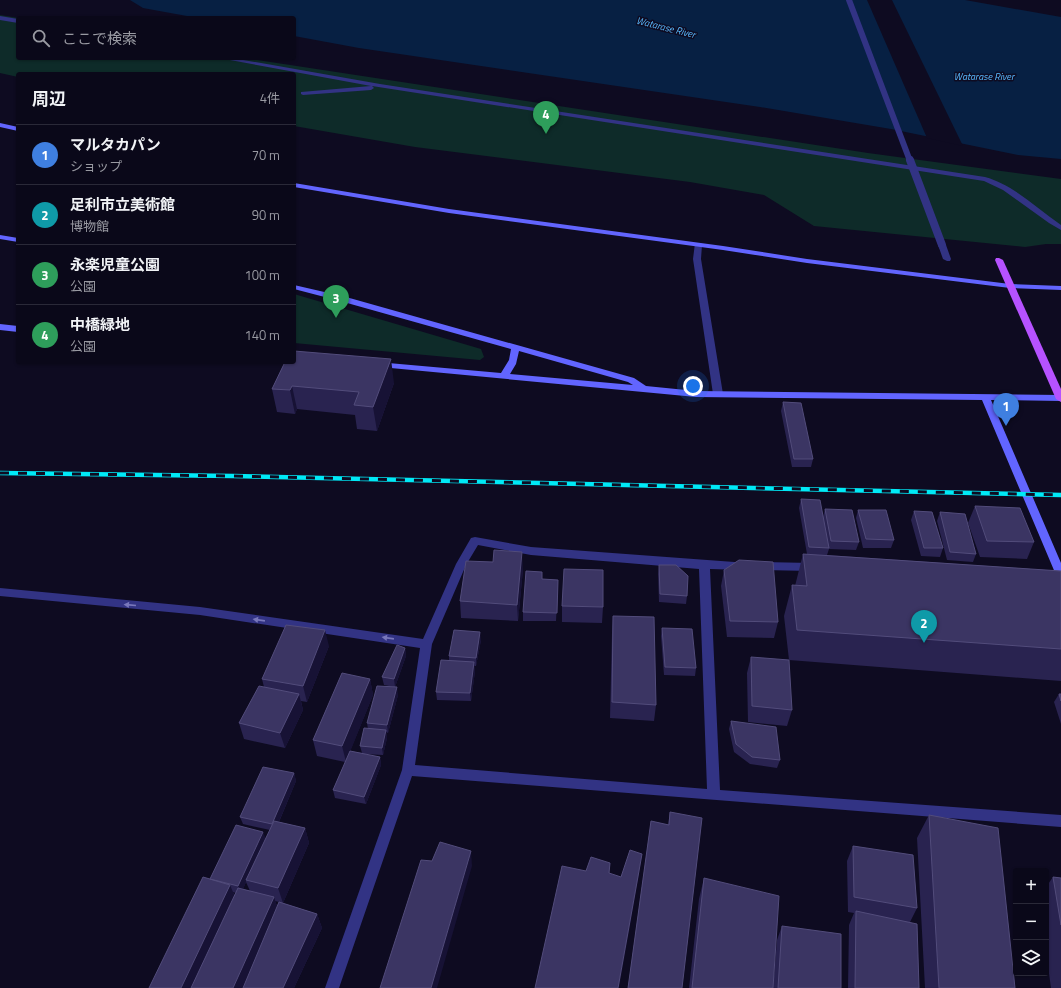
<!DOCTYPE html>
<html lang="ja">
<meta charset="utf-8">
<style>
:root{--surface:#0a0819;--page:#181626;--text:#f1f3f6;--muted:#999aa2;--line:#2a2938;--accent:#0f766e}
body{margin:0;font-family:"Titillium Web","Noto Sans JP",sans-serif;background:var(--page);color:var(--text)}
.controls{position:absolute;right:12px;bottom:12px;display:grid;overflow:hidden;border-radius:4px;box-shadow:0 1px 3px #0004}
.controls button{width:36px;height:36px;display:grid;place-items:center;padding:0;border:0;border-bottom:1px solid var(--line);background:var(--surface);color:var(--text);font:20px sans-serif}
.you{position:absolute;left:693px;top:386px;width:14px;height:14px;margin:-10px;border:3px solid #fff;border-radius:50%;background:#1a73e8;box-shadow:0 0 0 6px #1a73e833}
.badge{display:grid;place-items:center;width:26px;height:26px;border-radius:50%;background:var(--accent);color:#fff;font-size:13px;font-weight:700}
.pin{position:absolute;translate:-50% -33px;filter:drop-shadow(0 1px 2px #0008)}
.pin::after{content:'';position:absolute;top:21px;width:14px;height:12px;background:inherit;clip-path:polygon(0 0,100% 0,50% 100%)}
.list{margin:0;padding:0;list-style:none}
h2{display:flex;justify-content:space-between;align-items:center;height:52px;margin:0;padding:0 16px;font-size:17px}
h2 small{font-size:13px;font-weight:400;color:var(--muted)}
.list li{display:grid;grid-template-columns:26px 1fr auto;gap:12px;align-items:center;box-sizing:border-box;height:60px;padding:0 16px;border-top:1px solid var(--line)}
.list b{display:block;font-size:15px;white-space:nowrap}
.list p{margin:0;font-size:13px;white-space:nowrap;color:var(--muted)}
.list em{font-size:13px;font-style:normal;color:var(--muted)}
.icon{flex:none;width:22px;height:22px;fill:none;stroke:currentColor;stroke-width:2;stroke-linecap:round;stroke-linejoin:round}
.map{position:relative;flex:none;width:1061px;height:988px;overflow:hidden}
.search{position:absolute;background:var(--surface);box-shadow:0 1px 3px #0004;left:16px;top:16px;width:280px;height:44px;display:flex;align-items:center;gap:10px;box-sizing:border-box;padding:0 14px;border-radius:4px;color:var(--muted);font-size:15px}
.panel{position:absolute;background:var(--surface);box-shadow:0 1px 3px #0004;left:16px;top:72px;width:280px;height:292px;border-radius:4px}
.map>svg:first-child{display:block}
.green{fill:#0e2b29}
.water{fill:#072043}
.pier{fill:#0e0b21}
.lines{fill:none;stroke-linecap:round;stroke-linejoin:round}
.street{fill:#323384;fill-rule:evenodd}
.secondary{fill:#6265ff;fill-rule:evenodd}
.primary{fill:#b652ff;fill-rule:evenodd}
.rail-casing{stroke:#00e9f6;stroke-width:4.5}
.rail{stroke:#0e0b21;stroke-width:3;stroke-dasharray:9;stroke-linecap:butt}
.street-bridge-far1{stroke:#323384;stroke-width:6}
.street-bridge{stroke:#323384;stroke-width:8}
.wall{fill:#292350;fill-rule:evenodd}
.shaded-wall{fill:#171235}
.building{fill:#3b3563;stroke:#524c7b}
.oneway{fill:#7877bb}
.labels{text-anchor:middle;stroke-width:3;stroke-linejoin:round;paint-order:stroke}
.far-water-label{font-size:10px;font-style:italic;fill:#59baff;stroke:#0e0b21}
</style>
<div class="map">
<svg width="1061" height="988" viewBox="0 0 1061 988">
<rect width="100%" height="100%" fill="#0e0b21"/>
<!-- green -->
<path class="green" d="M0 15 18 18V58H244L868 153 1061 179V244H1046L1025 247 814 226 764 195 690 182 415 147 294 126V74H18V77L0 73Z
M294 294 481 349 484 357 480 360 294 343Z"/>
<!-- water -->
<path class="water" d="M130 0H965L1061 17V159L1018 155 891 129 760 107 359 48 294 36V18H198L143 8Z"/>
<!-- pier -->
<path class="pier" d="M867 0H892L963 146 927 138Z"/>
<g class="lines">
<!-- street -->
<path class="street" d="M0 16 18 19V23L0 20Z
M219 58H232L380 84 985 177C1014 185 1036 208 1061 225V230L1049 223 1003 190 984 181 372 86 374 88 371 90 303 95 301 94V92L371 86Z
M695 243H698L702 245 701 259 723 394 718 397 713 394 693 259Z
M939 243H942L946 245 951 259 950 261H947L943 259 938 245Z
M475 537 531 547 748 563 749 566 748 569 744 570 710 569 720 790 1061 815V827L412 776 339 988H325L402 770 420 648 200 615 0 596V588L200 607 423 639 456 564 471 538ZM478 545 531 555 699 569 707 789 415 765 432 644 466 565Z
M760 562 812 563 816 564 817 567 816 570 812 571 760 570 756 569 755 566 756 563Z"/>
<!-- secondary -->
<path class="secondary" d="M0 123 18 127V131L0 127Z
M294 183 449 209 723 246 807 259 1010 284 1061 286V290L1010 288 807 263 723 250 449 213 294 187Z
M0 235 18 238V242L0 239Z
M294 285 346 297 634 378 646 386 696 391 1061 395V401L991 400 1061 563V579L1057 578 1056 575 982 400 696 397 380 367 377 366 376 364 377 362 501 373 509 360 511 349 340 301 294 289ZM519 351 628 382 633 385 510 374 516 364Z
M0 324 18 326V332L0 330Z"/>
<!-- primary -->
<path class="primary" d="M996 258H999L1003 260 1061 389V402L1056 399 995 260Z"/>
<!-- rail casing -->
<g class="rail-casing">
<path id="rail" d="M0 473 233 476 1061 495"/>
</g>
<!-- rail -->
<use href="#rail" class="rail"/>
<!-- street-bridge-far1 -->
<path class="street-bridge-far1" d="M849 0 910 161"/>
<!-- street-bridge -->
<path class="street-bridge" d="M910 160 942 245"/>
</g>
<!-- wall -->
<path class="wall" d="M285 362 394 383 377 431 357 429 355 415 297 409 295 414 277 412 272 389Z
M783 402 813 459 811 467H792L781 411Z
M801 499 823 517 825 509 859 542 856 550 829 549 827 555 1061 571V681L789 660 784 616 792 585 795 586 803 554H807L799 508Z
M975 506 1034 542 1027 559 980 557 968 523Z
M858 510 894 540 891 548H863L856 518Z
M914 511 943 548 940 557 921 556 911 520Z
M940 512 976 554 973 562 947 560 937 521Z
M659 565 687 596 686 604 659 602 658 574Z
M523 569 518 621 461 618 460 601Z
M724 570 778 622 774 638 727 637 721 586Z
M542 579 558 580 556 621H523V612Z
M562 606 603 607 602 623 562 622Z
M613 616 656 705 654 721 610 718 612 632Z
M662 628 696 668 695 676 664 675 661 636Z
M481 640 476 666H474L475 671 471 701 437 700 436 692 449 661V656Z
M329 646 307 702 301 701 303 710 285 748 244 739 239 723 264 687 262 679Z
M405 648 406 656 395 687 398 695 388 733 386 732 387 738 383 755 362 754 380 757 381 765 366 804 335 798 333 790 345 762 317 756 313 740 370 679 373 695 350 751 362 753 360 746 368 729 367 723 394 687 384 685 382 677Z
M751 657 792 710 787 726 748 722 747 673Z
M1059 694H1061V724L1054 702Z
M731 721 780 760 777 768 750 764 734 752 729 729Z
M294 773 296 781 279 822 305 828 309 843 283 903 317 914 322 928 294 988 210 879 266 838 270 830 243 824 240 817ZM246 882 250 891 243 889ZM233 892 236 893 235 896ZM275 901 279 902 277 906Z
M670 812 682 988H628L651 821 668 825Z
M929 815 1015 988H925L917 838Z
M853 846 917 908 910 922 919 988H848L849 925 854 913 848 912 847 861Z
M1053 877 1061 878V988H1051L1046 952V887Z
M704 878 773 988H689L699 899Z
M782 926 841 988H773L777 940Z"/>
<!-- shaded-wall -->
<path class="shaded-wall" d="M391 359 394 383 377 431 373 407Z
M292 386 297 409 295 414 290 390Z
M522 552 523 569 518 621 517 605Z
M325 630 329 646 307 702 303 686Z
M480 632 481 640 476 666V658Z
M405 648 406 656 395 687 394 679Z
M474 662 475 671 471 701 470 693Z
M370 679 373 695 346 762 342 746Z
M397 687 398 695 388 733 387 725Z
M299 694 303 710 285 748 280 733Z
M386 730 387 738 383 755 382 748Z
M380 757 381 765 366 804 364 797Z
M294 773 296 781 275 831 272 824Z
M305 828 309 843 283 903 278 888Z
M263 832 266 839 246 880V882L241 894 238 886Z
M471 851 472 866 437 988H431Z
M642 854 639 875 619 988H618Z
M230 885 236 899 195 988H181Z
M274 897 279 912 245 988H233Z
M317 914 322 928 294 988H283Z"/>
<!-- building -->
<path class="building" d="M294 351 391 359 373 407 354 405 359 392 292 386 290 390 272 389 285 362H294Z
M783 402 801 403 813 459H794Z
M801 499 820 500 829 548 809 547Z
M975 506 1020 508 1034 542 987 541Z
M825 509 852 510 859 542 831 541Z
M858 510H886L894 540 866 539Z
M914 511 932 512 943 548H924Z
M940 512 965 514 976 554 950 552Z
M494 550 522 552 517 605 460 601 466 561 493 562Z
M803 554 1061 571V649L797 630 792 585 807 586Z
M739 560 773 562 778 622 730 621 724 570Z
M659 565H676L688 576 687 596 660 594Z
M564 569 603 570V607L562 606Z
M526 571 542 572V579L558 580 557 613 523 612Z
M613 616 654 617 656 705 612 702Z
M286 625 325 630 303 686 262 679Z
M662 628 692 629 696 668 665 667Z
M454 630 480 632 476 658 449 656Z
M397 645 405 648 394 679 382 677Z
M751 657 789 660 792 710 752 706Z
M441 660 474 662 470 693 436 692Z
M342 673 370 679 342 746 313 740Z
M259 686 299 694 280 733 239 723Z
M377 686 397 687 387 725 367 723Z
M1059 694H1061V701Z
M731 721 776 727 780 760 752 757 736 744Z
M364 728 386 730 382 748 360 746Z
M350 751 380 757 364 797 333 790Z
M263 767 294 773 272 824 240 817Z
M670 812 702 818 682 988H628L651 821 669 825Z
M929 815 998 828 1015 988H939Z
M274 821 305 828 278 888 246 880Z
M236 825 263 832 238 886 210 879Z
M440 842 471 851 431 988H380L421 860 432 861Z
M853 846 913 855 917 908 854 897Z
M630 850 642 854 618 988H535L562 866 586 871 591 857 610 863 609 873 621 877Z
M203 877 230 885 181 988H149Z
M1053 877 1061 878V925Z
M704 878 779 896 773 988H692Z
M238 888 274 897 233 988H191Z
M279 902 317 914 283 988H243Z
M856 911 917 924 919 988H855Z
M782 926 841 934V988H778Z"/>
<!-- one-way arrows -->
<defs><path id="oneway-solid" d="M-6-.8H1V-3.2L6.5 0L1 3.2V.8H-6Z"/></defs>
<g class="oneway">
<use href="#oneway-solid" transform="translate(130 605) rotate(-175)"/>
<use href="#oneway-solid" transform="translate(259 620) rotate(-172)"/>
<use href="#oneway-solid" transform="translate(388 638) rotate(-172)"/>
</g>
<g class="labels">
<!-- far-water labels -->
<g class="far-water-label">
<text transform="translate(666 27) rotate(14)" y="4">Watarase River</text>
<text x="984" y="80">Watarase River</text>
</g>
</g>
</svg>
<div class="controls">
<button>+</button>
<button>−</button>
<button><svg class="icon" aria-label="layers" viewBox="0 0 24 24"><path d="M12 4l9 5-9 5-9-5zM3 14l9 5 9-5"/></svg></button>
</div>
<div class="you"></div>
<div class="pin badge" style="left:1006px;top:426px;background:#3f7fe0">1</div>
<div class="pin badge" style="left:924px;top:643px;background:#0f9aa8">2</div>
<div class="pin badge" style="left:336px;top:318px;background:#2e9e5b">3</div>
<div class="pin badge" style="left:546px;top:134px;background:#2e9e5b">4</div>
<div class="search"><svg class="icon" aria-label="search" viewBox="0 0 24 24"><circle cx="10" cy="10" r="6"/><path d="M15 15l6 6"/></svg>ここで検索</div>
<section class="panel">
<h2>周辺<small>4件</small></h2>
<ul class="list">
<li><span class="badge" style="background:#3f7fe0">1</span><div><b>マルタカパン</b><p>ショップ</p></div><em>70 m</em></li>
<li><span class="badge" style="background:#0f9aa8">2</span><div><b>足利市立美術館</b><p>博物館</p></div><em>90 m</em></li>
<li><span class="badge" style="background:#2e9e5b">3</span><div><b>永楽児童公園</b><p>公園</p></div><em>100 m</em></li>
<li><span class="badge" style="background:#2e9e5b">4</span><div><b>中橋緑地</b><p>公園</p></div><em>140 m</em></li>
</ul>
</section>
</div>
